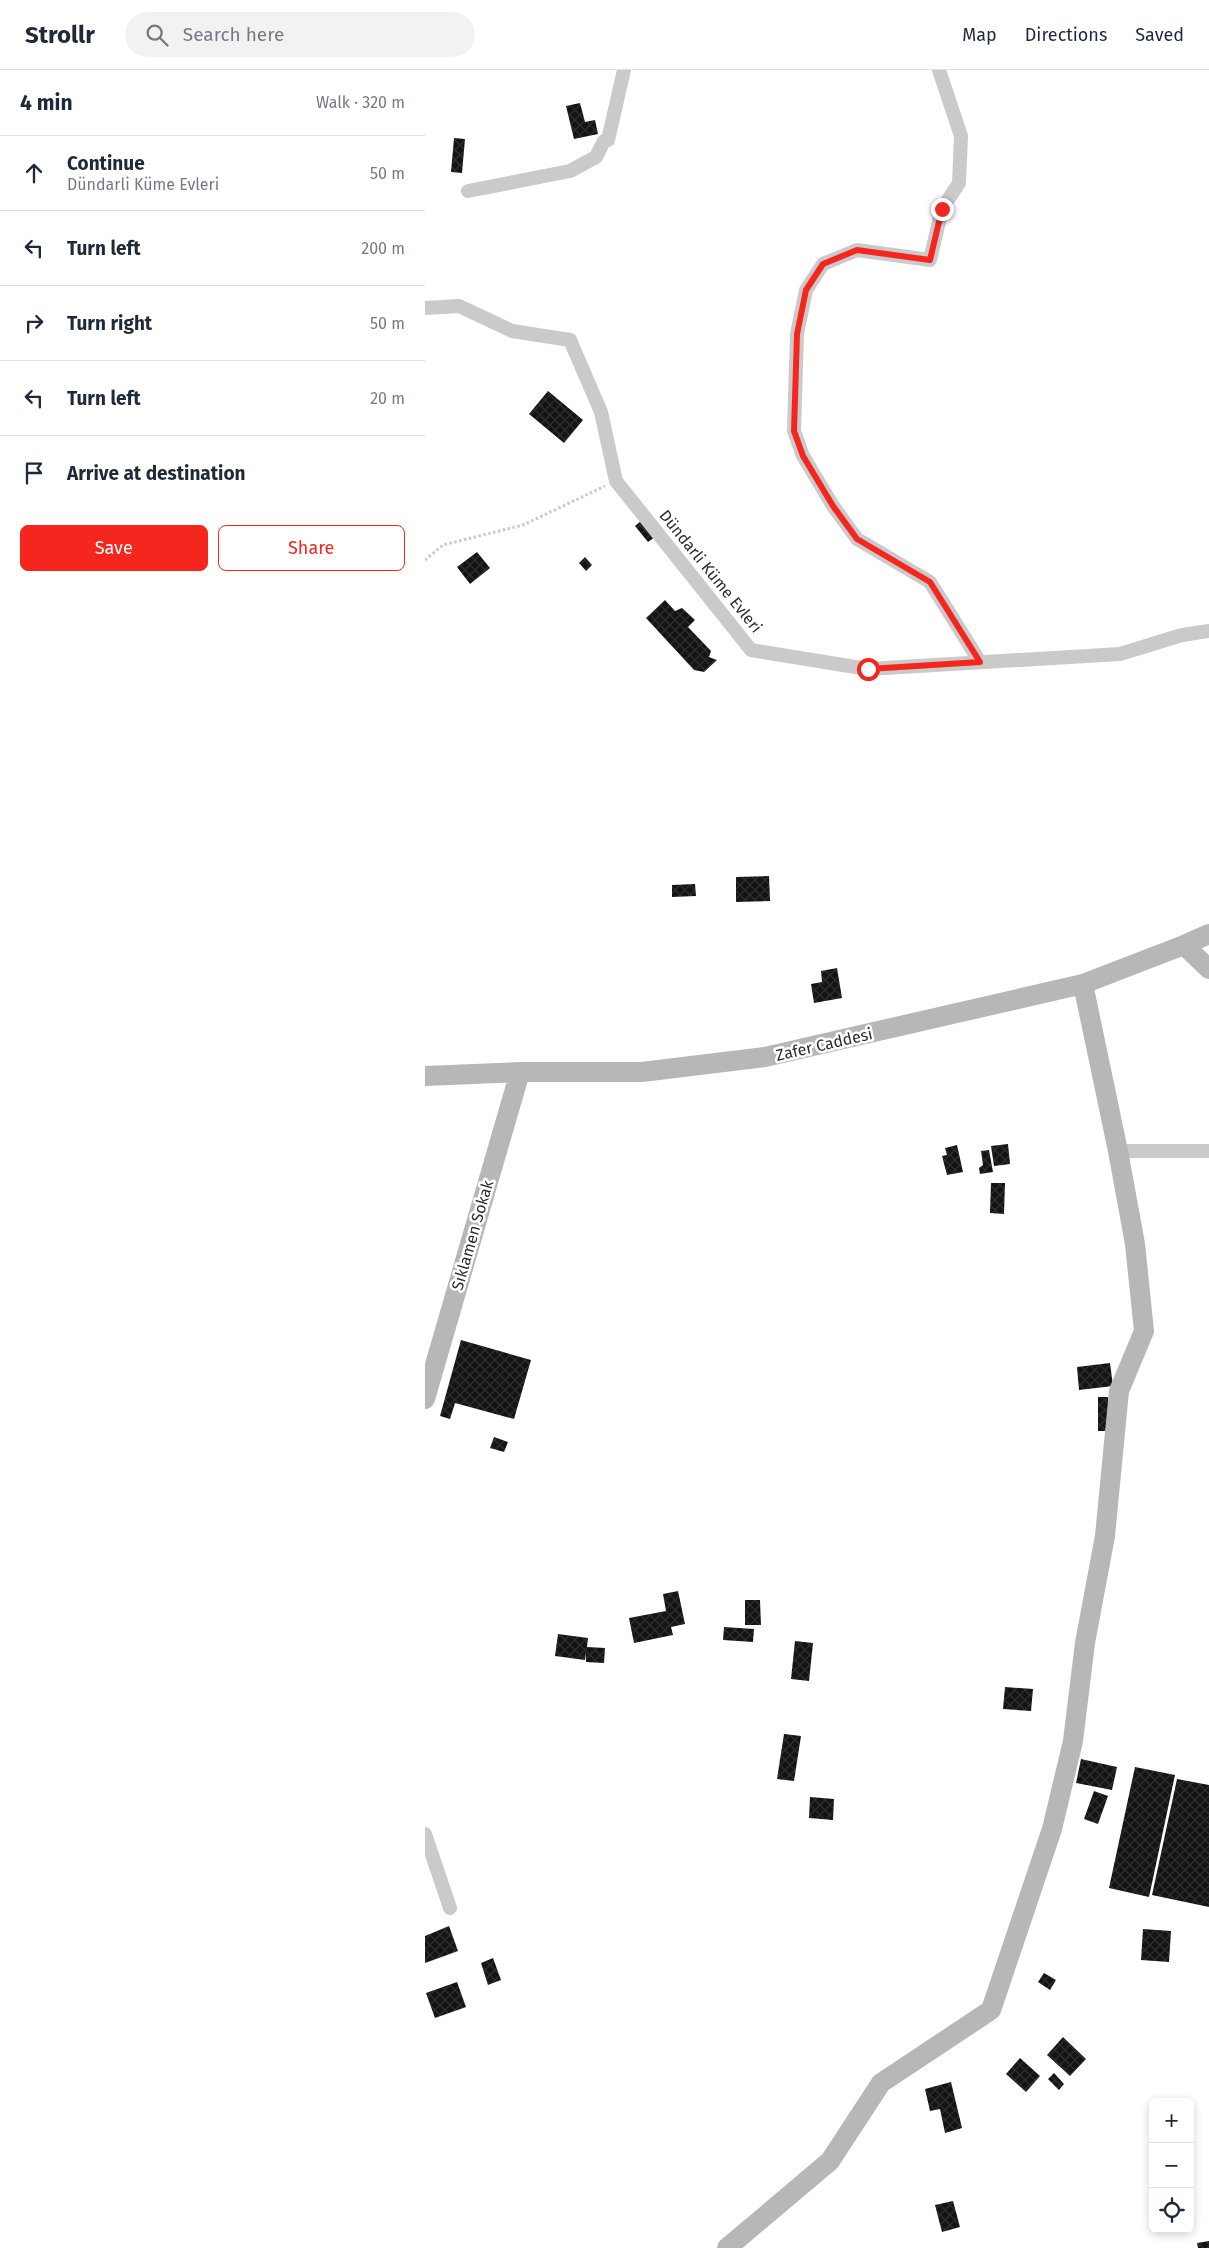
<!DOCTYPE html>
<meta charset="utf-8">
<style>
:root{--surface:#fff;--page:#f2f2f3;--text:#1f2937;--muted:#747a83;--line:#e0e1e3;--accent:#f4261e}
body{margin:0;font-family:"Fira Sans",sans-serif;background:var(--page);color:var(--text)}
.controls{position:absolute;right:15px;bottom:15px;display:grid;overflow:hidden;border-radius:8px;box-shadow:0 2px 8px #0003}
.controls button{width:45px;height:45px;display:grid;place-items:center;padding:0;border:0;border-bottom:1px solid var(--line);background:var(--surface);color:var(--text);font:25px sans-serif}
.stop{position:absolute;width:15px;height:15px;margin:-11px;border:4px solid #f4261e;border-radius:50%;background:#fff}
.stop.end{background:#f4261e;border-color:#fff;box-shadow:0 1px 5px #0008}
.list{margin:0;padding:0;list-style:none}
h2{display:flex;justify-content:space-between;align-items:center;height:65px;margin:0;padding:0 20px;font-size:21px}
h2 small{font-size:16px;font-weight:400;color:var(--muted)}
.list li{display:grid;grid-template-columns:32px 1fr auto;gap:15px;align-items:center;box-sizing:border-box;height:75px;padding:0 20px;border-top:1px solid var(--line)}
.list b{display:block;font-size:19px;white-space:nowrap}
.list p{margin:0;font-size:16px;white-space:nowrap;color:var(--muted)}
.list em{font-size:16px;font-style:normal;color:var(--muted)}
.actions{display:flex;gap:10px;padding:15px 20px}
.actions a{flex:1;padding:11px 0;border:1px solid var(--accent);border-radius:8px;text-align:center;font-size:18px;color:var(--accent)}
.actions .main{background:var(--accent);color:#fff}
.icon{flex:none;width:28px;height:28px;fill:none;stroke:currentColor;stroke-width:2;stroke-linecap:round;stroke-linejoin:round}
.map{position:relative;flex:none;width:784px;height:2178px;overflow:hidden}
header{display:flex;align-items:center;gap:30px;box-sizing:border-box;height:70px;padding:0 25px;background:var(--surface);border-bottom:1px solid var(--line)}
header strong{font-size:24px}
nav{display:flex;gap:28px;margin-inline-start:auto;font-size:18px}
.search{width:350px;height:45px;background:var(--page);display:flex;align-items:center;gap:12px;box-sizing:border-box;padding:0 18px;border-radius:28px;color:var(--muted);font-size:19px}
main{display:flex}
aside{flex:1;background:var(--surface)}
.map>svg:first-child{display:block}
.building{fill:url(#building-cross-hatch)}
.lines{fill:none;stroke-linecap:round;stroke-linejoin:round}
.path{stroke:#cacaca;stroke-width:3;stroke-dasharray:2.5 2.5;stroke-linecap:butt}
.street{stroke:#cacaca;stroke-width:14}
.secondary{stroke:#b7b7b7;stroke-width:20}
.route{stroke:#f4261e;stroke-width:6}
.labels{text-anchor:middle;stroke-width:5;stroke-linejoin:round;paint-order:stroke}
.street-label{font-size:16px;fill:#2d2d2d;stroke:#fff}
</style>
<header>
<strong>Strollr</strong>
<div class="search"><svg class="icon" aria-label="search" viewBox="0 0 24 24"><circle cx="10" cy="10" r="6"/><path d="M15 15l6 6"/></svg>Search here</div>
<nav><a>Map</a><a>Directions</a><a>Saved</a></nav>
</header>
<main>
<aside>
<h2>4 min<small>Walk · 320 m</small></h2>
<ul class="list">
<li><svg class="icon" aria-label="ahead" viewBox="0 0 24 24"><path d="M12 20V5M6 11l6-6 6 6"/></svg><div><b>Continue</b><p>Dündarli Küme Evleri</p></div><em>50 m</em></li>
<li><svg class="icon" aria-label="left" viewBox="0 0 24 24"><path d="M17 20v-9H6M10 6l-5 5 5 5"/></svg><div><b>Turn left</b></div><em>200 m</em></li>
<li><svg class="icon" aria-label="right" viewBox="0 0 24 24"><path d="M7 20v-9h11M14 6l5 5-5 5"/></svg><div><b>Turn right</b></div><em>50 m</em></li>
<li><svg class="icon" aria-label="left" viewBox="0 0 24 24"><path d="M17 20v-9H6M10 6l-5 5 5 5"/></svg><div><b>Turn left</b></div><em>20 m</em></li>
<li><svg class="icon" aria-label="arrive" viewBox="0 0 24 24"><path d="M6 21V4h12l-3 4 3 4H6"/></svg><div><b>Arrive at destination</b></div></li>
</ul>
<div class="actions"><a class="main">Save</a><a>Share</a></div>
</aside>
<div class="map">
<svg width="784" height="2178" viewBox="0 0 784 2178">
<defs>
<pattern id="building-cross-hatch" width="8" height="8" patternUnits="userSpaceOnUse" patternTransform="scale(1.25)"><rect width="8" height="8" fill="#141414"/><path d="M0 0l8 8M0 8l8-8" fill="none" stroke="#2e2e2e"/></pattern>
</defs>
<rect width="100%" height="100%" fill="#fff"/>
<!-- building -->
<path class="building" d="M155 33 160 52 170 50 173 64 149 69 141 36Z
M29 68 40 69 37 103 26 102Z
M123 321 158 350 139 373 104 344Z
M217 450 230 467 223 472 210 456Z
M52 482 65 498 45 514 32 497Z
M160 487 167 495 161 501 154 493Z
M240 530 250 541 257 538 270 550 263 557 286 581 284 587 292 590 279 602 269 600 221 548Z
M344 806 345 831 311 832V807Z
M270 814 271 826 247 827V815Z
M412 898 417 928 389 933 386 914 397 912 396 901Z
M583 1074 585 1094 569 1096 566 1076Z
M532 1075 538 1102 522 1105 517 1086 522 1085 520 1078Z
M564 1080 568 1102 555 1104 554 1098 558 1095 556 1081Z
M566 1113H580L579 1144 565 1143Z
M36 1270 106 1290 89 1349 30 1333 25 1349 15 1346Z
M685 1293 688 1316 654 1320 652 1297Z
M673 1327H683V1361H673Z
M69 1367 83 1372 79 1382 65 1378Z
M253 1521 260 1554 246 1557 248 1565 209 1573 204 1548 241 1541 238 1524Z
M320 1530H335L336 1555H320Z
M299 1557 329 1559 328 1572 298 1570Z
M133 1564 163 1568 162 1577 180 1578 179 1593 161 1592V1582L160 1590 130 1586Z
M370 1571 388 1573 384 1611 366 1609Z
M580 1617 608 1619 606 1641 578 1639Z
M359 1664 376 1666 369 1711 352 1709Z
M656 1689 692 1697 687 1720 651 1713Z
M710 1697 750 1705 724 1827 684 1818Z
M752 1709 784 1715V1837L727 1825Z
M669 1721 683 1726 673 1754 659 1749Z
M385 1727 409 1729 408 1750 384 1748Z
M24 1856 33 1881 0 1893V1866Z
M718 1859 746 1861 744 1892 716 1890Z
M68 1888 76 1910 63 1915 56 1893Z
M619 1903 631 1910 625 1920 613 1912Z
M32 1912 41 1937 10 1948 1 1923Z
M638 1967 661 1989 645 2006 622 1985Z
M595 1988 615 2006 601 2022 581 2004Z
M629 2003 639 2014 634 2020 623 2009Z
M526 2012 537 2058 520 2063 515 2039 505 2041 500 2019Z
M528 2131 535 2157 517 2162 510 2135Z
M784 2171V2178H773L772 2173Z"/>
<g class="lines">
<!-- path -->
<path class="path" d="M0 490 18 475 98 455 180 416"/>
<!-- street -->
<path class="street" d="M514 0 536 66 534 113 517 139 505 190 432 180 398 194 381 220 372 264 369 361 378 386 408 436 432 469 505 512 555 592
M43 121 145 101 171 87 179 71 183 70 199 0
M0 238 34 236 87 261 145 270 176 342 191 411 326 580 443 599 695 584 757 565 784 561
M693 1081H784
M0 1764 25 1838"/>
<!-- secondary -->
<path class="secondary" d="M759 875 784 899
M0 1006 95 1002H217L340 987 658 914 759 875 784 864
M0 1329 95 1002
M302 2178 405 2091 456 2013 566 1940 627 1759 648 1671 660 1573 680 1466 694 1321 719 1261 710 1174 693 1081 658 914"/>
</g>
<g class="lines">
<!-- route -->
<path class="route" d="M443 599 555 592 505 512 432 469 408 436 378 386 369 361 372 264 381 220 398 194 432 180 505 190 517 139"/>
</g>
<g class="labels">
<!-- street labels -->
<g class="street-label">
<text transform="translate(286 501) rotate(51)" y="6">Dündarli Küme Evleri</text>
<text transform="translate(399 974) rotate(-13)" y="6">Zafer Caddesi</text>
<text transform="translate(47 1165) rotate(-74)" y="6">Sıklamen Sokak</text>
</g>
</g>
</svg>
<div class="controls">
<button>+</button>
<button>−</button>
<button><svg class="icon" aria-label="locate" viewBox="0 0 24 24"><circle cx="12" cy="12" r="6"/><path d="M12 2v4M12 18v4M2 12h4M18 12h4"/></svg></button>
</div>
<div class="stop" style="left:443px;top:599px"></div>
<div class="stop end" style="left:517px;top:139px"></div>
</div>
</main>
